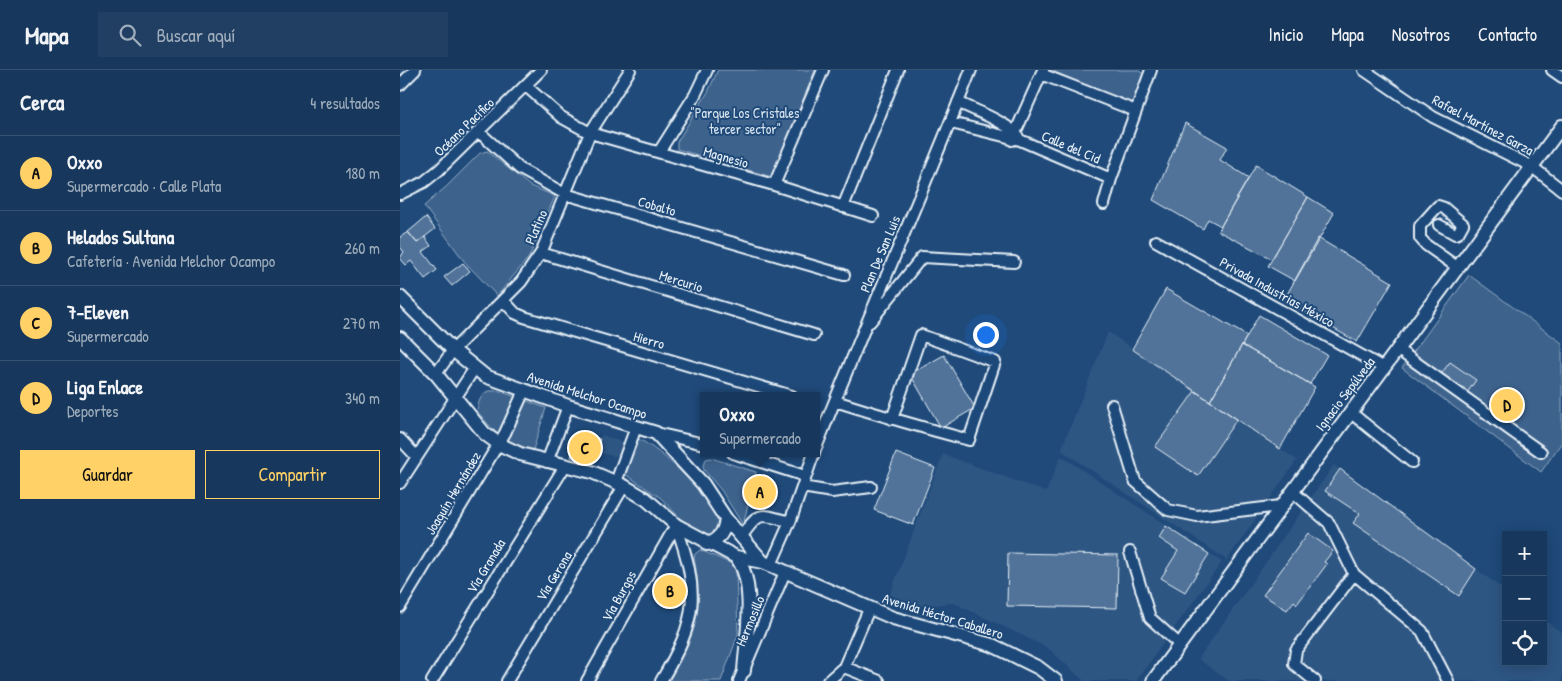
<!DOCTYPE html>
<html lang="es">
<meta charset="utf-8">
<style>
:root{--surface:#17385c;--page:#203f62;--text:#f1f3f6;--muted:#9eacbb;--line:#365272;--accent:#ffd166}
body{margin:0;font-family:"Patrick Hand",sans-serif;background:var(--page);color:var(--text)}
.controls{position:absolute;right:15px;bottom:15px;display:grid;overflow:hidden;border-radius:0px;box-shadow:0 2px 12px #0003}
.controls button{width:45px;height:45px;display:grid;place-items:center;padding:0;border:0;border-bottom:1px solid var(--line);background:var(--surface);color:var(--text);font:25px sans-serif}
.you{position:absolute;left:585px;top:264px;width:18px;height:18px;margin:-12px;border:4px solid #fff;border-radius:50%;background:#1a73e8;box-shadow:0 0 0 8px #1a73e833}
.badge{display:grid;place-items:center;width:32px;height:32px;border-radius:50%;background:var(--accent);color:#111;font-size:16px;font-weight:700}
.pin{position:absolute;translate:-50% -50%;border:2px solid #fff;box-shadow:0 1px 5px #0006}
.popup{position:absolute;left:300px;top:322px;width:120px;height:65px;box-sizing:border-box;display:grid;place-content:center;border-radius:0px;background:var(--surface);filter:drop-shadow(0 1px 4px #0005);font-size:16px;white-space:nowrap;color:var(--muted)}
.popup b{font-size:19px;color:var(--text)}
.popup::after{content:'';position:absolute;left:50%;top:100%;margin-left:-10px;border:10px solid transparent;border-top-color:var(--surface)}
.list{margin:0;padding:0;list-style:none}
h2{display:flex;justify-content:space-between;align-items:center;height:65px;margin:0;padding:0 20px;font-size:21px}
h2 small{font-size:16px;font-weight:400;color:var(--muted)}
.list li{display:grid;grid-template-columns:32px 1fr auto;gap:15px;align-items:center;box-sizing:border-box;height:75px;padding:0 20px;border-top:1px solid var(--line)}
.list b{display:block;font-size:19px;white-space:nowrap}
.list p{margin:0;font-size:16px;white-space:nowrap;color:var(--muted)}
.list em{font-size:16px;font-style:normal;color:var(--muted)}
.actions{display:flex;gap:10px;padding:15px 20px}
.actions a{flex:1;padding:11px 0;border:1px solid var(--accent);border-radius:0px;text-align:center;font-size:18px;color:var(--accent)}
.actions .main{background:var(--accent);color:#111}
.icon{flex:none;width:28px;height:28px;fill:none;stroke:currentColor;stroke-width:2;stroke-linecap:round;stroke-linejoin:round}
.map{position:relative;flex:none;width:1162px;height:611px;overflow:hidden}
header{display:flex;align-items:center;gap:30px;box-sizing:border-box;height:70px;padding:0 25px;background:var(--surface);border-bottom:1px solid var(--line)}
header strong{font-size:24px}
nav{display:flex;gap:28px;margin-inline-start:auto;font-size:18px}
.search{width:350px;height:45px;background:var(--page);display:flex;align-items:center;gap:12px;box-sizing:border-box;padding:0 18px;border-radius:0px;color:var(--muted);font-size:19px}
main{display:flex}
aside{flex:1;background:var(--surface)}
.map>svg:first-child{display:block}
.built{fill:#2e5683}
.green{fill:#3c628c;stroke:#92aac2}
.building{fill:#517399;stroke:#e8f1f8}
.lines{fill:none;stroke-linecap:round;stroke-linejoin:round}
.minor-casing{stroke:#e8f1f8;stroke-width:14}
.major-casing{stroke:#e8f1f8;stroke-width:16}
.minor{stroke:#1f4a7a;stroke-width:10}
.major{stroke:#1f4a7a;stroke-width:12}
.labels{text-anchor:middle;stroke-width:4;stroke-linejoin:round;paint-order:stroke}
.park-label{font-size:14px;fill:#d7e3ed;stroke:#1f4a7a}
.street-label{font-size:14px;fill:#e8f1f8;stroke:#1f4a7a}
</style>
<header>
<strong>Mapa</strong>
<div class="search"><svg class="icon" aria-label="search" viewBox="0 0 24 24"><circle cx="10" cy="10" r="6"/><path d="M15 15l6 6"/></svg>Buscar aquí</div>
<nav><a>Inicio</a><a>Mapa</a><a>Nosotros</a><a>Contacto</a></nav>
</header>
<main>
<aside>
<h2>Cerca<small>4 resultados</small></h2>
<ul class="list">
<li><span class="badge">A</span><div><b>Oxxo</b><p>Supermercado · Calle Plata</p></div><em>180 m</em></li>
<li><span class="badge">B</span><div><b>Helados Sultana</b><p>Cafetería · Avenida Melchor Ocampo</p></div><em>260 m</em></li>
<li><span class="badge">C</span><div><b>7-Eleven</b><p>Supermercado</p></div><em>270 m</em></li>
<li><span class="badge">D</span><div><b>Liga Enlace</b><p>Deportes</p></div><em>340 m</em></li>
</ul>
<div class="actions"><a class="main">Guardar</a><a>Compartir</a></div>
</aside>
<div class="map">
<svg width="1162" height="611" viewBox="0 0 1162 611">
<rect width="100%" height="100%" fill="#1f4a7a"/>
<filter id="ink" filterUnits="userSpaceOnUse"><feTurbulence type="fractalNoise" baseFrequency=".02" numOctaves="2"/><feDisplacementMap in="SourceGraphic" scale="10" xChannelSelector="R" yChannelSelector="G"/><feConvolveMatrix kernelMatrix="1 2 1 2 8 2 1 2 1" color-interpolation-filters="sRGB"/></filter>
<g filter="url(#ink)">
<!-- built -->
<path class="built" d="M708 262 897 390 827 490 661 380Z
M202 365 230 375 226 389 196 382Z
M543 384 646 422 661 386 822 492 736 611H684L648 578 554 533 512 537 490 524Z
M934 395 1106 521V592H1143V549L1162 563V611H829L798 589Z"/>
<!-- green -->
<path class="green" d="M318 0H415L372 107 277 79V72L308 22Z
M650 0H737L744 4 733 34Z
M87 81 130 116 155 126 129 187 97 226 64 191 24 136 46 117 80 83Z
M1069 205 1162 273V372L1141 402 1002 298Z
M89 321H99L146 338 133 380C102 370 98 366 77 341 79 331 80 325 89 321Z
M235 367C265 382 312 426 320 459L311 466 285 453 261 428 225 404Z
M311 388 356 402 343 455 321 420 304 400 303 395 306 389Z
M300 480 332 494 336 499 338 565 321 611H269C295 565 305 542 294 488L295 484Z"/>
<!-- building -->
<path class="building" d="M785 53 827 77 820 90 849 108 821 156 808 149 803 159 753 130Z
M856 95 908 127 872 189 818 161Z
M908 127 934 143 895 211 868 196Z
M26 147 35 159 17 173 8 162Z
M8 162 17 173 25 167 31 176 23 182 37 200 25 209 11 191 6 195 0 188 4 182 0 177V167Z
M918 168 992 212 957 272 884 230Z
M63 193 70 201 52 216 44 207Z
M766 219 847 266 810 331 732 279Z
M859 245 927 285 910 314 842 275Z
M842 275 915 317 880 379 810 331Z
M544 285 575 338 541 358 510 304Z
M1050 292 1076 310 1067 323 1041 304Z
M795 321 837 349 798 406 755 377Z
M178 363 200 369 193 393 171 387Z
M496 383 535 398 513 455 474 440Z
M940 399 1076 499 1059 526 953 453 960 444 925 421Z
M355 407 374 412 365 438 348 433Z
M766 456 809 484 785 522 761 508 778 481 759 468Z
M908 463 933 481 924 492 927 494 897 534 894 531 887 540 863 525Z
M608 483 718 485 717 538 607 536Z"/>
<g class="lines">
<!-- minor casing -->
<g class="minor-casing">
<path id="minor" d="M964 0 1033 47 1131 96 1162 120
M1152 0 1162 7
M641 4 736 41
M0 15 15 0
M126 16 161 47 190 63 374 115 473 146
M558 32C573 40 610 53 618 67
M551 53 620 70 711 109
M79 62 120 99 165 124 444 205
M612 70 643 0
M259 82 295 25 307 0
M374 115 423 0
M0 124 24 112 39 100 141 0
M704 134 711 109 751 0
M443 137 498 0
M1039 155 1055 164 1058 163 1063 154 1044 138 1038 136 1020 156V168L1026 175 1057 197
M756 171 984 298
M141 183 414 265
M104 231 115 243 124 247 392 326
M470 252 522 187 614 192
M997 279 1141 382
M36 304 53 280 121 212 141 183 190 63 230 0
M435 331C479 345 524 358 569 370L595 292 521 265 492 349
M712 335 735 411 768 440 797 446 880 436
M950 342 1012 392
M256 363 304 374
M0 369 16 386
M416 378C466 251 521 127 571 0
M333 383 405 406
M147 392 168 336
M216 412 236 357
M0 413 74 299
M402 417 432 422 471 417
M892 421 929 453 954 504 1022 561 1048 611
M342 466C360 440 361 444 390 452
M730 482 750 548 780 575
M371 495 390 452 414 383
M0 537 105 363 124 321
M444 597 479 611
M32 611 165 396
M107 611 224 416
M187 611 276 455
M261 611C298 549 300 523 276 455
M339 611 385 502
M428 611 444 597 469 539
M915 611 894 594 896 580 954 504"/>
</g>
<!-- major casing -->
<g class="major-casing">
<path id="major" d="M0 227 53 280 85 306 168 336 256 363 303 414 326 449 363 492
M0 268 36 304 85 364 99 374 120 384 192 402 224 416 246 429 276 455 336 487 363 492 493 548 592 575 639 598 656 611
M307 474C320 468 324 463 326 449
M336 487C357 512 346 570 344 601
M753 611 1162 56"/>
</g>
<!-- minor -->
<use href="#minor" class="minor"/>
<!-- major -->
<use href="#major" class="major"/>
</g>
</g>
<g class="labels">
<!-- park labels -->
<g class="park-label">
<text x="345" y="48">"Parque Los Cristales<tspan x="345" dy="16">tercer sector"</tspan></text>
</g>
<!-- street labels -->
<g class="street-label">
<text transform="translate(1083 55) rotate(28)" y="5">Rafael Martínez Garza</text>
<text transform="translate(64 57) rotate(-44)" y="5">Océano Pacífico</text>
<text transform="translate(671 77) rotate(23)" y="5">Calle del Cid</text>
<text transform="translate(326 87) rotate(16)" y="5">Magnesio</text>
<text transform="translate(257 136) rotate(16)" y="5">Cobalto</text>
<text transform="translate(136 157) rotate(-67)" y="5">Platino</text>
<text transform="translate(480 184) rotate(-67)" y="5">Plan De San Luis</text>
<text transform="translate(281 211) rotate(17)" y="5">Mercurio</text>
<text transform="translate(877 222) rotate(29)" y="5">Privada Industrias México</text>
<text transform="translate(249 270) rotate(16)" y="5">Hierro</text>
<text transform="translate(945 324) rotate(-53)" y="5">Ignacio Sepúlveda</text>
<text transform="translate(187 325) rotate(18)" y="5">Avenida Melchor Ocampo</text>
<text transform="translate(53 423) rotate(-59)" y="5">Joaquín Hernández</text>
<text transform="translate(86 496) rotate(-59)" y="5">Vía Granada</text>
<text transform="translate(154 506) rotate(-59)" y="5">Vía Gerona</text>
<text transform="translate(219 526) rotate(-61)" y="5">Vía Burgos</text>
<text transform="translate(543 546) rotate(17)" y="5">Avenida Héctor Caballero</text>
<text transform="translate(350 551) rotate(-67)" y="5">Hermosillo</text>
</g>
</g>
</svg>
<div class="controls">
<button>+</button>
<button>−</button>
<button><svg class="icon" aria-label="locate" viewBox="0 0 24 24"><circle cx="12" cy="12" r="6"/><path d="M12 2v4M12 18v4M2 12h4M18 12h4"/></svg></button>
</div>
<div class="you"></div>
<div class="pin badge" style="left:360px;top:422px">A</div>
<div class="popup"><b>Oxxo</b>Supermercado</div>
<div class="pin badge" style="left:270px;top:521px">B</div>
<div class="pin badge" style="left:185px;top:378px">C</div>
<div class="pin badge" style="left:1107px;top:335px">D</div>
</div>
</main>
